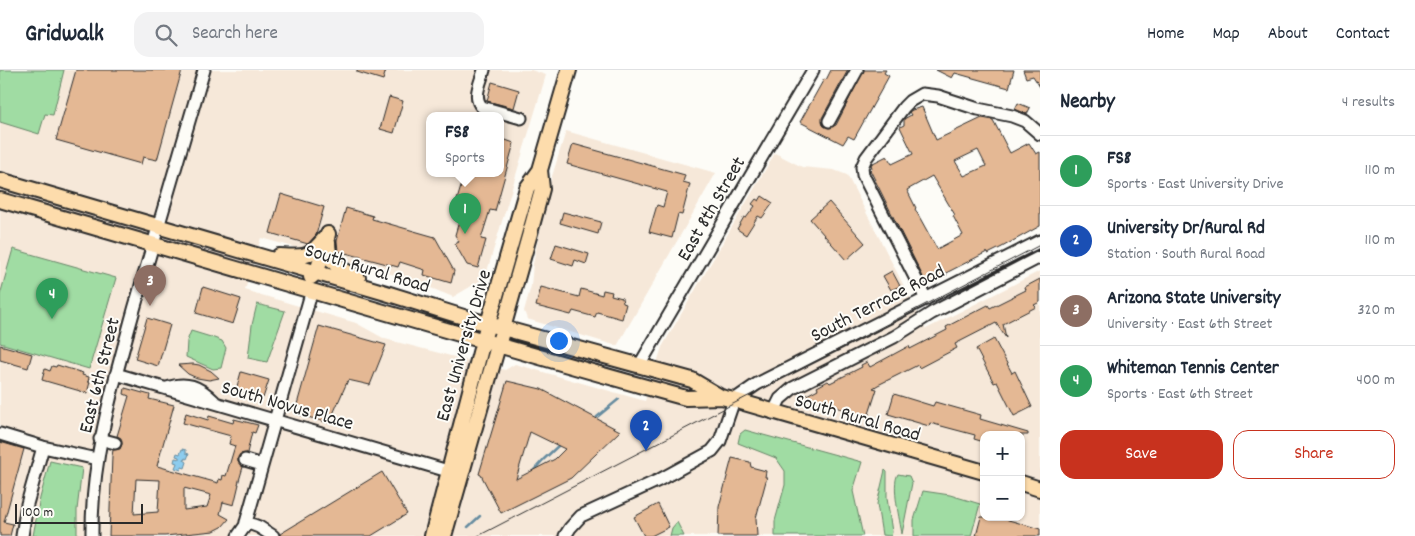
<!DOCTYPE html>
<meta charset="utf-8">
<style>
:root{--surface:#fff;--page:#f2f2f3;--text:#1f2937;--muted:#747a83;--line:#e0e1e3;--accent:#c8321e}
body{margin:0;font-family:Dekko,sans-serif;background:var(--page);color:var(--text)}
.controls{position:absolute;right:15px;bottom:15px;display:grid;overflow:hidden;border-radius:10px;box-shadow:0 1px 4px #0004}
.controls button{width:45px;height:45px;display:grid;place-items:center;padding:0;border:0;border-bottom:1px solid var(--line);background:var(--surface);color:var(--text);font:25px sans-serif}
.scale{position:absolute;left:15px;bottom:12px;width:128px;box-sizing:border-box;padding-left:5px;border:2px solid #2b2b2b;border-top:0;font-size:14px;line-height:18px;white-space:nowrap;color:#2b2b2b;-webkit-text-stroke:4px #fdfcf7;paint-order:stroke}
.you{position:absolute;left:558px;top:270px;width:18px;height:18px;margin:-12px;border:4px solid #fff;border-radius:50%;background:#1a73e8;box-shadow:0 0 0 8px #1a73e833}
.badge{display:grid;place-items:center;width:32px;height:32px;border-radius:50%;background:var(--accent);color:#fff;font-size:16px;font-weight:700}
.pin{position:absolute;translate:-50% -41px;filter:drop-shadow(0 1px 2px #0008)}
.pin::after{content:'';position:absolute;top:26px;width:18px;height:15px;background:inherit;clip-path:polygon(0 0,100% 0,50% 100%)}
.popup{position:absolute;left:426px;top:42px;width:78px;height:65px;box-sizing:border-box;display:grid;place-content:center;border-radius:10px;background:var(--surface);filter:drop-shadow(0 1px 4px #0005);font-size:16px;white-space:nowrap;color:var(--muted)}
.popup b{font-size:19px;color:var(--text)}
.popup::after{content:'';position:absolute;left:50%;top:100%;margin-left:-10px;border:10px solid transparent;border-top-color:var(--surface)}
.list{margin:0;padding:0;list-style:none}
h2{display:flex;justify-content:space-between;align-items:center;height:65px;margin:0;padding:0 20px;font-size:21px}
h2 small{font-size:16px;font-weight:400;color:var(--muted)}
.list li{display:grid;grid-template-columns:32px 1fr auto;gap:15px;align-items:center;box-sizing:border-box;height:70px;padding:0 20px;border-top:1px solid var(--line)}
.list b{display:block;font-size:19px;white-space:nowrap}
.list p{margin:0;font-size:16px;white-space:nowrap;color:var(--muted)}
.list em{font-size:16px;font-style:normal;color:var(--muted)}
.actions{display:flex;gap:10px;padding:15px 20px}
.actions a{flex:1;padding:11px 0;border:1px solid var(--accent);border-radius:15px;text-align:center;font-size:18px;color:var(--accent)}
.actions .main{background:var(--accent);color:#fff}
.icon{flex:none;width:28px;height:28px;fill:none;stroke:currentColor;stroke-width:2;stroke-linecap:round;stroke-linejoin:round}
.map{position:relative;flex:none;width:1040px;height:466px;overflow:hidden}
header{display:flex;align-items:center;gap:30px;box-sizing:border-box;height:70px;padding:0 25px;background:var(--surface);border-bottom:1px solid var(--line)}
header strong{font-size:24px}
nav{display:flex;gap:28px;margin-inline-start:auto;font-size:18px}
.search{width:350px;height:45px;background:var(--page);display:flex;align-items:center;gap:12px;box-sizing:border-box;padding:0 18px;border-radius:15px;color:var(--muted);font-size:19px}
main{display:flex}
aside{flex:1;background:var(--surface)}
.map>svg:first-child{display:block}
.built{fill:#f6e8d9;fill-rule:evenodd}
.green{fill:#a0dca3;stroke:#668467}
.water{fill:#8dccee;stroke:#668ca0}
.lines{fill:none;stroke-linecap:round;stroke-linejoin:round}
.stream{stroke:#668ca0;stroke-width:2.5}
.building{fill:#e4b894;stroke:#2b2b2b;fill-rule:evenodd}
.minor-casing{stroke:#2b2b2b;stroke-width:15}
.major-casing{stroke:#2b2b2b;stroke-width:18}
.minor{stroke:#fdfcf7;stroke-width:11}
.major{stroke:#fddcac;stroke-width:14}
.tram{stroke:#2b2b2b;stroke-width:1}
.labels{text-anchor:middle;stroke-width:4;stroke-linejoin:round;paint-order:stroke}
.street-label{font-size:20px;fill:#2b2b2b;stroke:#fdfcf7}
</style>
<header>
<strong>Gridwalk</strong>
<div class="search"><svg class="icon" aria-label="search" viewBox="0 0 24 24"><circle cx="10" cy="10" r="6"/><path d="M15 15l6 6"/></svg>Search here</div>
<nav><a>Home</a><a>Map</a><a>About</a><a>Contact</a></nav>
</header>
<main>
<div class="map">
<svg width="1040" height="466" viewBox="0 0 1040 466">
<rect width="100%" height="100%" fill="#fdfcf7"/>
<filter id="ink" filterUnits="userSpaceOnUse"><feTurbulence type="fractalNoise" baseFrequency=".02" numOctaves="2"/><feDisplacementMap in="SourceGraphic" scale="10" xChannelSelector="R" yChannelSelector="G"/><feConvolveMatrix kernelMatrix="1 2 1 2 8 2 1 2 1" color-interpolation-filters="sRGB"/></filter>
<g filter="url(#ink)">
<!-- built -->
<path class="built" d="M0 0H531L546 5 485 208 453 227 409 209 261 168 245 220 356 253 385 269 505 300 515 294 645 331 662 277 775 83 802 97 834 100 847 105 926 259 1040 201V466H0ZM430 45H500V103H430ZM319 256 386 275 370 315 348 310 329 353 297 344 299 339 296 338ZM984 365H1021V447H984Z
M566 61 716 103 617 276 527 249 524 241 531 216 533 194 549 116Z"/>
<!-- green -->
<path class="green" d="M0 0H64L53 45 45 44 39 64 0 52Z
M13 179 116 208 89 299 0 273V225Z
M257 234 285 241 267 292 248 288 252 255Z
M191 261 214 268 222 271 226 278 221 298 213 299 186 287 187 271Z
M745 360 862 392 853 421 863 466H775V451L785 415V401L776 388 738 373 740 364Z
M50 391 82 398 77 440V466H33L40 428Z
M885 400 887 402V428L892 462 891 466 882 465 877 434Z
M898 404 909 406 912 413 902 464C900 451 891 415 898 404Z
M923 421 950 425 980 434 971 466H914V450Z
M677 452 684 466H670L672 458Z"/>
<!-- water -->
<path class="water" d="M182 379 186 380V383L189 384 187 389 185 388 184 390 187 392 185 398 182 397 181 400 175 398 177 393 174 392 175 388 179 389V387L176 386 177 383 180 384Z"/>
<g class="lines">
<!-- stream -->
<path class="stream" d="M597 347 619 329
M533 401 543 390 559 375
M468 457 480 446"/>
</g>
<!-- building -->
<path class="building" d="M76 0H182L157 90 143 87 141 94 56 70Z
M357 0H386L383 10 357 2Z
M831 0H848L822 48 823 55 829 58 836 55 864 0H886L884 3 889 6 854 69 848 66 843 74 800 52 824 9 826 10Z
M936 0H1014L1009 18 955 3 952 8Z
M1023 0H1040V17L1033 6 1026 8Z
M492 12 519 20 514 38 487 31Z
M389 27 403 31 394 63 380 59Z
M1018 33 1030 38 1027 44 1015 39Z
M922 37 936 70 982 48 993 50 1010 83 1029 73 1036 84 1040 82V156L1002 177 988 184 987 182 946 203 947 205 927 215 870 100 872 98 871 94 887 86 892 94 913 84 900 57 904 55V49L911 45 909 42 912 40ZM978 80 986 96 964 106 955 91ZM932 106 955 145 953 146 963 165 937 179 915 139 916 138 907 120Z
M500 68 514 73 495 141 490 140 481 169 486 170 478 198 467 195 455 174 459 172 455 165 462 141H460L463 131 457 130 465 103H500Z
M573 74 685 105 683 112 690 114 682 145 678 144 672 168 649 162 657 135 663 137 667 122 567 94Z
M281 124 324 137 316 165 308 174 270 163Z
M762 126 773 133 762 148 758 146 746 165 737 159 744 147 746 148 755 136 752 134 756 129 759 131Z
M829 132 865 173 846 190 810 149Z
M346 138 373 146 372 149 435 167 454 201 451 213 424 205 425 200 400 192 398 197 338 181 337 171Z
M563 142 601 152 598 164 560 153Z
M556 174 589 184 586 194 575 190 573 196 551 189Z
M892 201 900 216 891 220 883 206Z
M1040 209V232L1034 235 1036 237 1003 254 1006 268 996 253 955 274 957 278 919 298 918 295 878 315 873 318 877 319 868 347 803 327 818 319 817 317 828 311 830 313 862 297 861 295 867 292 870 297 909 276 910 279 947 260 946 257 988 235 990 238 1026 220 1025 217Z
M203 217 241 229 233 254 196 243Z
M541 217 579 227 581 219 602 225 603 220 612 222 611 225 622 228 623 233 626 234 622 249 597 242 595 247 573 241 571 245 536 236Z
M147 248 170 255 158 296 135 289Z
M319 256 386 275 370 315 348 310 329 353 297 344 299 339 296 338Z
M994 269 1012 303 1015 301 1032 337 1014 346 997 312 994 313 976 279Z
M0 275 32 284 28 298 0 290Z
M193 294 199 295 211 301 219 308 209 310 197 308 188 304 178 295Z
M57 295 83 303 82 305 89 307 88 312H90L87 323 42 310 45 299 50 301 52 296 56 297Z
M241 302 269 310 263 328 236 320Z
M507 311 541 319 620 361 571 408 501 443 481 405 479 404ZM530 362 565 379 555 389 516 409Z
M125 318 150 325 149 329 174 335 157 396 218 413 219 409 222 410 223 405 226 406 235 376 229 374 231 366 183 353 186 343 208 350 209 346 233 353 234 349 258 355 255 363 252 362 247 383 240 384 238 387V392L243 397 238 414H239L234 435 223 432 220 444 229 449 222 457 214 461 165 466H109L112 386 113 380 120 379 122 374 121 368 117 366 129 326 124 324ZM136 409 160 410 158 442 134 444ZM184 418 211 425 207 437 184 440Z
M894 324 933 336 935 332 981 345 980 349 1028 363V365H984V372L974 369 975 365 930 353 929 356 888 344Z
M0 372 24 379 4 452 13 454 10 466H0Z
M732 388 750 392 751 397 766 401 765 407H767L756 448 757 466H718L719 437Z
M382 402 407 444 371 466H280V464Z
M658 434 669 457 651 466H644L634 447Z
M981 447H998L1040 459V466H976Z"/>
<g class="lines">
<!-- minor casing -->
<g class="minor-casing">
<path id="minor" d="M484 0C481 12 472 27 482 37L521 48
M829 51 857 0
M926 229 863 105 862 97 866 88 904 37 910 31 922 24 938 26 978 39 1012 46 1025 51 1040 64
M639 296 813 0
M116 304 448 401
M167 318C186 311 199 316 214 331
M773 343 780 329 793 318 894 267 932 243 1040 187
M0 364 43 377 97 389
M100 369 115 373
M245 390 262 395
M246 452 259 457 273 466
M22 466 27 434 43 377
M92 466C91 386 114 312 135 236 158 157 181 79 204 0
M238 466 245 456 312 220
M565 466 570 458 581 446 659 410 712 381 720 371 734 330 757 314 1040 171"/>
</g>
<!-- major casing -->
<g class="major-casing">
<path id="major" d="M0 110 386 223 470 249 692 310 719 326
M0 130C215 192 430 257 646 317L686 328 721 327 734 330 984 402
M328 172C328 195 340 198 358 208
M279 186C305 187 308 189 325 168
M311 207 317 202 328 164
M1021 413 1040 419
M432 466 483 271 527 118 540 100
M444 466 530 163 542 119 540 100 569 0"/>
</g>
<!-- minor -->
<use href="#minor" class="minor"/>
<!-- major -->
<use href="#major" class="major"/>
<!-- tram -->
<path class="tram" d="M478 466 1040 175"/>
</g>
</g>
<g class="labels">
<!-- street labels -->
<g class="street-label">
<text transform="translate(710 138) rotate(-60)" y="7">East 8th Street</text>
<text transform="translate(368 197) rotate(17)" y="7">South Rural Road</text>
<text transform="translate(877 232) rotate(-27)" y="7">South Terrace Road</text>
<text transform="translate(462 275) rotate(-74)" y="7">East University Drive</text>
<text transform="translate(98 305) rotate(-76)" y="7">East 6th Street</text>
<text transform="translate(288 334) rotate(16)" y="7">South Novus Place</text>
<text transform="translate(858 346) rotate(16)" y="7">South Rural Road</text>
</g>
</g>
</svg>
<div class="controls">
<button>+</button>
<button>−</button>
</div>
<div class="scale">100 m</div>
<div class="you"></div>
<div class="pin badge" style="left:465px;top:164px;background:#2e9e5b">1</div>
<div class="popup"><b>FS8</b>Sports</div>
<div class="pin badge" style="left:646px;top:381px;background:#1a4fb4">2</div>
<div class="pin badge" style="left:150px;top:236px;background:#8d6e63">3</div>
<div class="pin badge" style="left:52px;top:249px;background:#2e9e5b">4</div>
</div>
<aside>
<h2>Nearby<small>4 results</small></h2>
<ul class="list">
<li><span class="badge" style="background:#2e9e5b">1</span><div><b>FS8</b><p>Sports · East University Drive</p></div><em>110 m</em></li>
<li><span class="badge" style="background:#1a4fb4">2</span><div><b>University Dr/Rural Rd</b><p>Station · South Rural Road</p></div><em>110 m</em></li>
<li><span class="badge" style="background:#8d6e63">3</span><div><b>Arizona State University</b><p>University · East 6th Street</p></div><em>320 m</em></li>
<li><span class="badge" style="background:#2e9e5b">4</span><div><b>Whiteman Tennis Center</b><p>Sports · East 6th Street</p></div><em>400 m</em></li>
</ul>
<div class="actions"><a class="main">Save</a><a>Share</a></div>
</aside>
</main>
